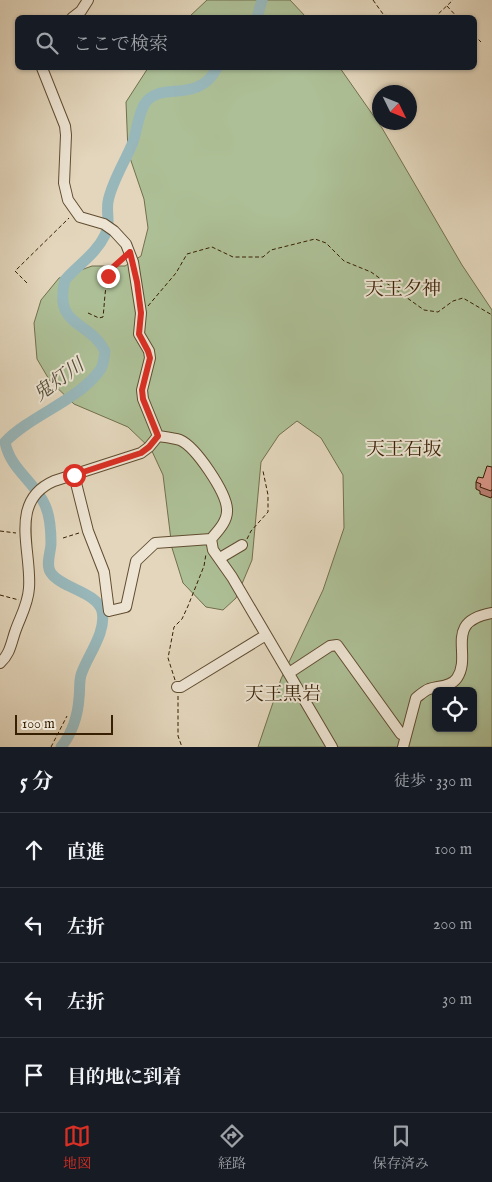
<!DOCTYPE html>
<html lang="ja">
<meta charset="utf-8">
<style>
:root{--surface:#171b24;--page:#242831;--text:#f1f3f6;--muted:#9ea1a6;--line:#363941;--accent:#d93025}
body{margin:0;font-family:"IM FELL English","Noto Serif JP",serif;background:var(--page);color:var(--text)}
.controls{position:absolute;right:15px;bottom:15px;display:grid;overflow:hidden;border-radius:8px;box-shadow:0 1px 4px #0004}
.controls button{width:45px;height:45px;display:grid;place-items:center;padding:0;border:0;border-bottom:1px solid var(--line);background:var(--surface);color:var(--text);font:25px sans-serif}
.compass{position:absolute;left:372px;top:85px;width:45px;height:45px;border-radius:50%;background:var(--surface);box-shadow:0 1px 4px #0004;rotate:133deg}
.scale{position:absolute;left:15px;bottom:12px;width:98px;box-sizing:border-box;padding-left:5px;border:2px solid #361f02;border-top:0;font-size:14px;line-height:18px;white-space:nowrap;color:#361f02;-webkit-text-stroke:4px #ede4d3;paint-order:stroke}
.stop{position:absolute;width:15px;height:15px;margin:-11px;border:4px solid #d93025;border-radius:50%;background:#fff}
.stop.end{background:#d93025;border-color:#fff;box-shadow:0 1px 5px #0008}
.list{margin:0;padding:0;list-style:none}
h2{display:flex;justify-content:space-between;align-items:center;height:65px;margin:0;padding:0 20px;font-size:21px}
h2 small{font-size:16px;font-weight:400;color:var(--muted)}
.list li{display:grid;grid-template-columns:32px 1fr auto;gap:15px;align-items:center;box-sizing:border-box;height:75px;padding:0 20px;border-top:1px solid var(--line)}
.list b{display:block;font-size:19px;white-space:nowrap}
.list em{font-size:16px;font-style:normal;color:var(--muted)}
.icon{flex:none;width:28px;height:28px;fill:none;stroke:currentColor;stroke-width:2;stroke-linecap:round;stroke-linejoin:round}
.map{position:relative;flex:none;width:492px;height:747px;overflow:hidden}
.search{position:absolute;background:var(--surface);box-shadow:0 1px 4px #0004;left:15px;right:15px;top:15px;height:55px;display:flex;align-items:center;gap:12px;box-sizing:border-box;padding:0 18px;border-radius:8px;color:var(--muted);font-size:19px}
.sheet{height:365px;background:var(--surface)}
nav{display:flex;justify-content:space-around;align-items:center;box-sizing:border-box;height:70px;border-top:1px solid var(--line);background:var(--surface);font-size:14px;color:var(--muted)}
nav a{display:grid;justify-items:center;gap:2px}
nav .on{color:var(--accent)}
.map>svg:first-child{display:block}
.green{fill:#adbf96;stroke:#726f4c;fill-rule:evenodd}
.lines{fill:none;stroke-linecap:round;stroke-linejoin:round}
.river{stroke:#98b7ba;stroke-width:11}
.minor-casing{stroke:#614d30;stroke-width:12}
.path{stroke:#361f02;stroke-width:1;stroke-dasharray:4 2.5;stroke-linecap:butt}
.minor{stroke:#ede4d3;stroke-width:10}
.wall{fill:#ba8074;stroke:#361f02}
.building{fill:#d89587;stroke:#361f02}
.route{stroke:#d93025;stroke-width:6}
.labels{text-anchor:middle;stroke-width:4;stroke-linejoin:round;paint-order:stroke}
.neighbourhood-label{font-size:19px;fill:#361f02;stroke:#ede4d3}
.water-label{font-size:19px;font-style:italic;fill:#534d39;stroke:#ede4d3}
</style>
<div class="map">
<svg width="492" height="747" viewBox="0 0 492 747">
<rect width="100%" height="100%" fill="#e3d6bc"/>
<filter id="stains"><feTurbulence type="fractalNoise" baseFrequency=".004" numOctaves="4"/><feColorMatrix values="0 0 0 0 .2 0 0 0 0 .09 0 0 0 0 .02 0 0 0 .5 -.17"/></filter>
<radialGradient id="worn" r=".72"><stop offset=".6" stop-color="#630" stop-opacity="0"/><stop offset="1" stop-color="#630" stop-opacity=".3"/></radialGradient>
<!-- green -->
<path class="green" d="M207 0H290L306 17H189Z
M148 68H340L382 128 462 265 492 310V747H258L281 679 323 590 344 528 343 475 321 438 297 421 279 435 261 462 252 560 236 598 223 610 206 607 183 583 172 548 163 475 151 449 128 427 74 404 50 381 37 359 34 323 41 300 59 278 92 266H125L141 256 148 228 144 199 128 152 126 102ZM436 691H473V728H436Z"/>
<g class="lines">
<!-- river -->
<path class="river" d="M257 18 262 0
M61 747C72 734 78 715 79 698 80 691 79 682 81 675 87 656 107 632 102 611 97 592 61 588 51 573 45 565 51 552 51 543 51 532 50 516 45 505 34 481 10 469 5 442 31 415 79 400 100 370 104 365 104 357 105 351 89 320 53 327 65 280 79 264 96 254 105 235 111 224 106 213 108 202 111 183 126 160 133 142 137 130 138 116 144 105 159 79 197 106 217 68"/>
<!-- minor casing -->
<g class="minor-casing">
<path id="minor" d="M72 18 81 11 88 0
M158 436C165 437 174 438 180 440 196 447 226 492 227 509 228 521 218 531 211 539L213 550 232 577 332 747
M74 475 88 531 104 572 109 611 126 607 136 561 155 543 211 539
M220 558 242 545
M0 663C10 654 11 644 15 632 20 617 28 605 29 588 32 551 8 501 54 481L141 453 149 447 158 436 143 399 142 390 150 358 149 351 139 334 141 313 133 262 126 244 114 231 104 224 80 217 68 200 64 183 66 135 65 126 42 68
M289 673 330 646 337 645 401 734 406 735
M177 687H181L266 635
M403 747 416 698C420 695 424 691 429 689 438 686 451 687 457 678 473 654 442 622 492 613"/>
</g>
<!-- path -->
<path class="path" d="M373 0 383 14 390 18
M447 6 458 18
M434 18 453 0
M474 35 481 42
M27 283 15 271 69 218
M148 306 176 273 187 254 212 247 233 257H263L271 250 315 239 326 243 344 261 371 272 424 310 438 312 453 301 463 298 492 315
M88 313 99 318 103 317C106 292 103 274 123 257
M0 531 16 533
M63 538 79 533
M247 539 251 531 268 512V495L263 471
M0 595 19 600
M175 680 168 658 174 627 182 619 188 606 204 566 206 554
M178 696V736L182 747
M51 747 67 716"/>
<!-- minor -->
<use href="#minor" class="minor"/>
</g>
<!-- wall -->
<path class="wall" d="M492 467V496L491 498 480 494V491L476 489V482L483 478Z"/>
<!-- building -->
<path class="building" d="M487 466 492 467V489L491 491 480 487 481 484 476 482 478 477 483 478Z"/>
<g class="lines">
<!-- route -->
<path class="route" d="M74 475 141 453 149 447 158 436 143 399 142 390 150 358 148 351 139 334 141 313 137 282 130 252 111 269 108 276"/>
</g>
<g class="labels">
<!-- neighbourhood labels -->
<g class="neighbourhood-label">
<text x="403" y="295">天王夕神</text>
<text x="404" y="455">天王石坂</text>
<text x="283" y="700">天王黒岩</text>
</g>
<!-- water labels -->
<g class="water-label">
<text transform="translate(58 379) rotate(-36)" y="7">鬼灯川</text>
</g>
</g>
<rect width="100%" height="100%" filter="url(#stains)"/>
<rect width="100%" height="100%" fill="url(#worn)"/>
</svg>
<div class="controls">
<button><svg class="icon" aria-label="locate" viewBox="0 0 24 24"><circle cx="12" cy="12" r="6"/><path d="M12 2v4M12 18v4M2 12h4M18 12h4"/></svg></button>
</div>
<svg class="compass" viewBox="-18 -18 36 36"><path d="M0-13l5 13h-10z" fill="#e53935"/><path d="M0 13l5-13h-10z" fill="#9ea1a6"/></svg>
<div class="scale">100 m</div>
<div class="stop" style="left:74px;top:475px"></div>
<div class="stop end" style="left:108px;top:276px"></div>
<div class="search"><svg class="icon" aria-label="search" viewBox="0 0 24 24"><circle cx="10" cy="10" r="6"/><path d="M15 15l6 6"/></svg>ここで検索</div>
</div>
<section class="sheet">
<h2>5 分<small>徒歩 · 330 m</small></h2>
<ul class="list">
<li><svg class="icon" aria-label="ahead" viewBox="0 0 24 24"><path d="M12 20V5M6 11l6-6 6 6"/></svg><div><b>直進</b></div><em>100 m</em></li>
<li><svg class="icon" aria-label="left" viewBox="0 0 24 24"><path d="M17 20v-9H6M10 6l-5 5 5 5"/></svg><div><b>左折</b></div><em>200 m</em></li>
<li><svg class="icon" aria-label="left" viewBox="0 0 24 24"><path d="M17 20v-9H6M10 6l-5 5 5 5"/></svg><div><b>左折</b></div><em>30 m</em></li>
<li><svg class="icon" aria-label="arrive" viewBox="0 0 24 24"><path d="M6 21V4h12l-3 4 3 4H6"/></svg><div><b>目的地に到着</b></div></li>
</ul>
</section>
<nav>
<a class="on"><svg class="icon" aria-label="map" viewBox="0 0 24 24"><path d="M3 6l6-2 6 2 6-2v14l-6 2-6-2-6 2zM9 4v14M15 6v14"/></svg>地図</a>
<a><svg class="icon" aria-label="directions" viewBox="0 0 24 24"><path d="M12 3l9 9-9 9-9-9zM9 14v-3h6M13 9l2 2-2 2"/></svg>経路</a>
<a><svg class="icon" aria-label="saved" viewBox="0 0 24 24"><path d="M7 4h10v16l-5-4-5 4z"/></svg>保存済み</a>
</nav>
